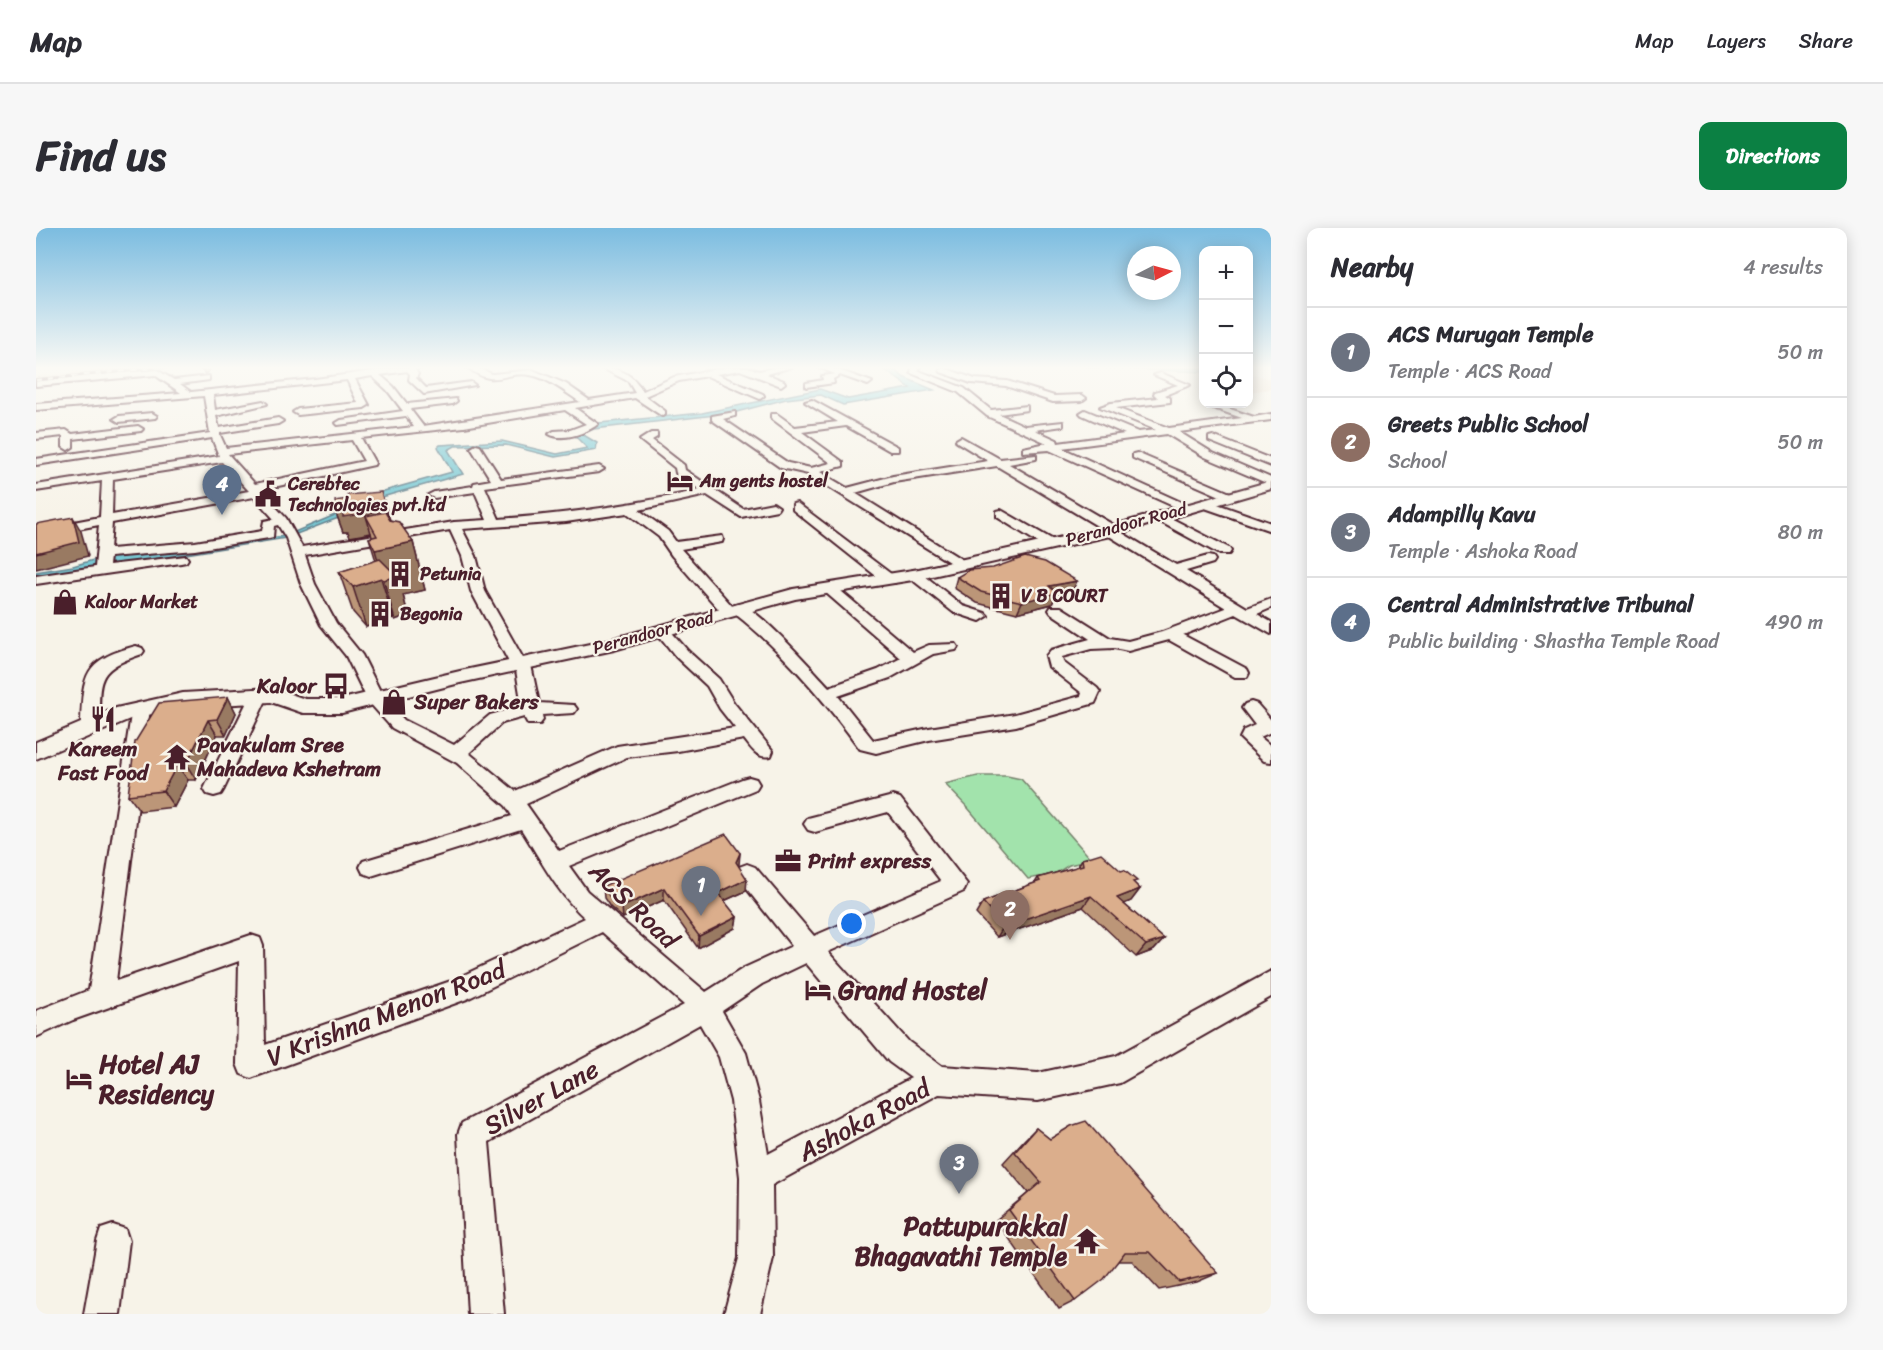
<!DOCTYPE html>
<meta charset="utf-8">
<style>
:root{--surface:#fff;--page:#f7f7f7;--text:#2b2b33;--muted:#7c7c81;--line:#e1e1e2;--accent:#0b8043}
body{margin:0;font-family:Sriracha,sans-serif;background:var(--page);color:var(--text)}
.controls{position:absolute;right:18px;top:18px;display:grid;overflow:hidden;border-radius:12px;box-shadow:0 3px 15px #0003}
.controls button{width:54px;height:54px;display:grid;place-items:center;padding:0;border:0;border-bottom:2px solid var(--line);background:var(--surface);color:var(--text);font:30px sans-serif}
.compass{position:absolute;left:1091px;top:18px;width:54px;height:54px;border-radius:50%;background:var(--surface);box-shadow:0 3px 15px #0003;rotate:84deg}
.you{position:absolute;left:816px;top:696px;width:21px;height:21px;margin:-15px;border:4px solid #fff;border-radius:50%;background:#1a73e8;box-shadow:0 0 0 9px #1a73e833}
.badge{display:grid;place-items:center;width:39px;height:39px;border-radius:50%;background:var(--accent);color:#fff;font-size:20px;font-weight:700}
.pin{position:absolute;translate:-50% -50px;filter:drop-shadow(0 2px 3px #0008)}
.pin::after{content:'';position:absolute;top:32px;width:21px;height:18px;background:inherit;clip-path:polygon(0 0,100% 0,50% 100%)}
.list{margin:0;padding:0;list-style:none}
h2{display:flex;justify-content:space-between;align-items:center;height:78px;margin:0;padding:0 24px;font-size:26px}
h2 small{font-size:20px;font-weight:400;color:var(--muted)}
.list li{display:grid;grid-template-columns:39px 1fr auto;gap:18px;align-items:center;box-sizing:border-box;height:90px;padding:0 24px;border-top:2px solid var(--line)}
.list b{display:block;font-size:22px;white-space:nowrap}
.list p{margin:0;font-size:20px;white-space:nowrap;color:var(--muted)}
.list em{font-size:20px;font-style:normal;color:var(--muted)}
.icon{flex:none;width:33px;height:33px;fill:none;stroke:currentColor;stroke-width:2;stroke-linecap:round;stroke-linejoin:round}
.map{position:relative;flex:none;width:1235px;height:1086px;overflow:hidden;border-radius:12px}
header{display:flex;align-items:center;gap:36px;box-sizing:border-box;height:84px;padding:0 30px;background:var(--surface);border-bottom:2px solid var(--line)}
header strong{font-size:28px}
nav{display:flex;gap:33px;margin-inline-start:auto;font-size:21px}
.intro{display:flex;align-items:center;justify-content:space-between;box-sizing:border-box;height:144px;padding:0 36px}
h1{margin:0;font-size:42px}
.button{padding:15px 27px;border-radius:12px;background:var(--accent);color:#fff;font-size:21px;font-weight:700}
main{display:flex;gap:36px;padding:0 36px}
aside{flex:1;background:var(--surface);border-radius:12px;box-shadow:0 3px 15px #0003}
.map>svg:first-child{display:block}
.built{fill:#efdecc}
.green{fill:#a2e3ac;stroke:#76816c;stroke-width:1.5}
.water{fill:#78c8d3;stroke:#668490;stroke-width:1.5}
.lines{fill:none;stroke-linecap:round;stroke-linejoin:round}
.minor-casing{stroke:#4a1f2b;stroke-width:4}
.major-casing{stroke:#4a1f2b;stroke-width:4}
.minor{fill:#f7f3e8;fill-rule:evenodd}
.major{fill:#f7f3e8;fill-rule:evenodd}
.rail-casing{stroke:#4a1f2b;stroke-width:3}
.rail{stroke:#f7f3e8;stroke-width:2;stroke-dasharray:6;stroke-linecap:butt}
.wall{fill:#bc9678;stroke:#4a1f2b;stroke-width:1.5}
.shaded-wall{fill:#997a62;stroke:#4a1f2b;stroke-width:1.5}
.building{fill:#dbae8c;stroke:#4a1f2b;stroke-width:1.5}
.labels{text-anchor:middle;stroke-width:4.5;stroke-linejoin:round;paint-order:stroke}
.far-poi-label{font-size:18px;font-weight:bold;fill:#4a1f2b;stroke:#f7f3e8;text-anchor:start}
.far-street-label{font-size:18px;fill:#4a1f2b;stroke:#f7f3e8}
.poi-label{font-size:21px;font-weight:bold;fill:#4a1f2b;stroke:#f7f3e8;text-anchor:start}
.near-street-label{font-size:26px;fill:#4a1f2b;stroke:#f7f3e8}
.near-poi-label{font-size:26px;font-weight:bold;fill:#4a1f2b;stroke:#f7f3e8;text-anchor:start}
</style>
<header>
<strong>Map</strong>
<nav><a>Map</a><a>Layers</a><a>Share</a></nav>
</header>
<div class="intro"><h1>Find us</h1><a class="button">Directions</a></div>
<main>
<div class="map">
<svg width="1235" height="1086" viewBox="0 0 1235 1086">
<rect width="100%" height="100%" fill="#f7f3e8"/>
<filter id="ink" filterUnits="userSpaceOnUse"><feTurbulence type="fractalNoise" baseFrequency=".0167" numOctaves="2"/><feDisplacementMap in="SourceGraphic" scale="12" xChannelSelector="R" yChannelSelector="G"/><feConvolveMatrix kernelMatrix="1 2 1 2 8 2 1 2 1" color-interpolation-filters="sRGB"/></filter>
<g filter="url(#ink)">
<!-- built -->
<path class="built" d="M96 139H160L0 156V148Z
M1213 145 1235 151V161L1213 164Z"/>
<!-- green -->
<path class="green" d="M942 548H971L985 551 1056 632 1033 637 1019 646 992 651 932 580 909 556Z"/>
<!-- water -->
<path class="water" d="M845 139H857L867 149 898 162 807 177 785 167 750 171 697 185 558 201 546 206 561 215 560 222 519 229 470 217 419 218 412 222 427 246 346 269 305 289 250 310 125 330 109 335 0 350V344L37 338 74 327 82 329 249 308 318 279 348 263 416 244 402 219 404 217 466 213 521 226 551 220 536 205 563 195 666 185 784 161 812 171 874 160Z
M1049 139 1167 140 1168 144Z"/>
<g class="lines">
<!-- minor casing -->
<g class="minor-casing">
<path id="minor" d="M366 139H387L379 142 382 146 380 150 390 160 435 154 439 157 388 166 373 152 374 146 371 143 344 147 357 158 371 176 420 171 421 173 417 176 374 181 387 198 544 174C529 164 512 150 494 147 468 142 460 162 431 139H441L456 146 497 142 530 156 553 172 599 165 592 153 564 139C584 139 597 147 607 163L638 149 692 139H712L723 143 742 139H756L731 146 748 153 749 155 745 158 704 142 680 146 727 166 728 168 724 171 671 148 643 153 609 168 629 183V187L626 188 599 170 539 180 562 196C551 205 526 214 513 206L518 203 534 202 550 196 529 182 428 199 325 210 339 235 338 237 224 262 250 290 266 319 418 294 451 292 439 264 398 270 392 267 398 264 437 258 438 255 455 252 435 220 440 217 444 218 465 251 563 238 568 241 563 244 449 259 463 291C531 286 597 277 664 262L640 245 639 240 604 212 615 205H621V209L616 212 648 237 649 242 707 281 737 275 743 279 741 282 705 289 671 267 603 282 632 303 640 314 686 308 687 311 686 314 645 321 697 379C700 377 701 376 705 377 723 381 778 443 793 459L842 442 865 430 789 364 787 361 789 358H799L877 424 893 417 920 416 922 419 920 422 897 426 854 450 802 468 837 512 893 500 979 486 1045 468 1046 465 1013 439 1010 428 1015 422 1054 411 1015 385 1013 382 1015 379H1025L1074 410 1092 413 1126 404 1190 380 1070 306 1068 302 961 238 858 254 819 265 933 336 931 339H921L772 246 745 240 676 192V188L699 184V188L687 191 752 235 775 240 795 235 735 190V186H741L759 199 802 194 769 174 776 172 862 219V223H854L810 198 766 204 807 234V238L784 244 811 260 857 248 952 233 921 214 920 212 925 209 964 231 1000 227V231L973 236 1081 299 1083 303 1140 337 1172 328 1177 329 1179 332 1177 335 1150 343 1211 380 1235 371V380L1221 386 1235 394V406L1200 386 1147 407 1211 441 1213 445 1211 449H1199L1133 412 1092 423 1078 420 1055 421 1026 429 1027 434 1061 460 1064 464 1059 475 980 498 893 512 840 525 824 521C789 473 746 422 698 385L692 387 687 386 636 328 623 309 591 285 530 294 426 301 440 328 449 363 488 432 495 437 503 475 538 477 541 481 538 485 506 487 507 492 504 496H492L488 489 466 495 433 525 479 563 581 518 699 500 684 481 671 458 640 429 622 406 619 403 622 400H632L652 423 683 451 698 475 737 523 735 528C721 531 716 521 708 511L642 523 591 529 490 576 523 623 706 551 713 549 720 551 723 556 720 561 533 638 551 663 670 764 708 740 756 718 703 651 700 645 703 639 711 636 719 639 778 708 905 653 852 584 779 604 772 602 768 596 772 590 857 568 864 570 931 656 928 663 792 724 873 814 906 838 1002 845 1080 828 1235 743V769L1084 855 1002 873 903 866 736 957 737 1030 724 1086H688L703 1030 704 949 695 873 683 829 664 796 453 914 468 1086H432L422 906 426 895 648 777 566 704 431 771 215 850 205 846 201 836 203 733 37 792 0 809V783L53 762 96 480 99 476H111L114 480 80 753 215 707 224 710 227 718 229 817 415 753 549 690C521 665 505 632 485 601L335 648 327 645 324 639 327 633 476 588 470 578 421 535 356 500 332 473 310 428 285 397 265 356 250 310 242 297 238 298 237 309 233 310 159 322 74 329 73 337 150 328 152 331 150 334 145 335 0 356V348L59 339 63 297 0 309V301L64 289 66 253 0 263V257L183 228 176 210 0 237V231L174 205 168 168 0 182V176L145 165 119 147 0 158V152L121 142 138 152 173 148V152L144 156 155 164 279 151ZM336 148 351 162 367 183 305 192 300 195 302 197 370 188 378 199 190 220 184 207V205L242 196 247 193 242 190 183 200 180 188 231 176 227 173 179 182 177 167 311 152 322 175 262 181 257 184 262 187 328 180 333 177 319 151ZM316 212 328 233 219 256 192 226ZM186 234 213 263 76 287 77 251ZM218 269 238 291 228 293 226 303 159 314 74 321 76 295ZM414 302 426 328 435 363 475 438 480 442 486 478 454 487 418 517 368 492 346 467 326 427 300 395 279 356 269 327ZM770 735 853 834 875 850 732 926 723 873 710 825 686 783 726 756Z
M782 139H794L836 154 832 157 804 147 797 151 798 155 770 159V155L787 152 786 148 799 146Z
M876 139H884L882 142 886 144 928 160 955 182 991 178V182L963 186 989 198 1027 194V198L999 202 1021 212 1022 215 1089 206 1046 187 1044 185 1049 182 1102 204 1120 202 1064 179 1075 175 1122 170 1118 166 1119 164 1142 157 1118 147 1125 145 1154 157 1129 167 1134 170V174L1080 180 1133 200 1206 190 1177 180 1175 178 1179 176 1218 189 1235 186V192L1143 204 1177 225 1235 250V257L1169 229 1131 206 1026 220 1158 280 1156 283H1148L1013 222 987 224V220L1011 215 951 188 922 164 875 145Z
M908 140 939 151 971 153 1018 168 1046 167 1050 170 1046 173 1017 174 970 158 935 155 905 144 904 142Z
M116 185 121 188 119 190 83 194 78 191 83 188Z
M102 198 107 201 105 203 37 211V219L32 222 27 219V208L0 211V205L30 202 36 206Z
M1177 208 1235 231V238L1173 213V209Z
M1101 225 1199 267 1201 269 1195 272 1191 271 1097 230V226Z
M1170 272 1235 295V303L1166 279V273Z
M761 275 859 349 861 352 859 355H849L757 282V276Z
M965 282 1019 313 1020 316 1019 319H1009L961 289V283Z
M1123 284 1193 320 1195 323 1193 326H1183L1119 291V285Z
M879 343 884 344 927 378 949 385 952 388 944 393 917 384 874 350 872 347 874 344Z
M100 418 106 420 108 423 106 426C58 442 64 452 63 498L60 502H48L45 498C47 448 46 432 100 418Z
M223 463 229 464 232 468 188 561 185 566 178 568 171 566 168 561 214 468 217 464Z
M1215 474 1221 476 1235 492V504L1224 509 1235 518V534L1228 533 1204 510 1208 502 1219 497 1206 480 1209 476Z
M77 997 89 1001 93 1013 84 1086H48L61 1013 65 1001Z"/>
</g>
<!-- major casing -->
<g class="major-casing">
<path id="major" d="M1235 253V261L1074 308 883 351 759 371 578 422 424 455 306 485H267L235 474 147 479 94 491 0 531V514L80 480 147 465 237 460 269 471H306L424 443 568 413 757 361 883 341 1071 299Z"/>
</g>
<!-- minor -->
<use href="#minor" class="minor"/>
<!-- major -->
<use href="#major" class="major"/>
<!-- rail casing -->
<g class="rail-casing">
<path id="rail" d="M0 152 128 139"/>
</g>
<!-- rail -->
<use href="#rail" class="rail"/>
</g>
<!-- wall -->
<path class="wall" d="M162 139H172L173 143 169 146Z
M345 264 354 292 377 314 389 362 367 367 372 387 359 392 357 390 330 399 317 384 303 344 340 333 333 310 336 309 335 305 314 309 312 304H307L300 285 312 271Z
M921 349 1036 364 1020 367 1016 376 981 385 941 375 918 360Z
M192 469 200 485 190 507H181L160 552H152L138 579 104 583 92 567Z
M704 625 702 638 710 663 688 673 701 689 699 700 662 720 628 672 587 690 574 679 568 670 567 658Z
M1046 631 1099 656 1104 661 1095 673 1088 676 1128 711 1118 722 1100 729 1047 679 961 709 940 686 947 674 999 655 1002 650 1041 639Z
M1000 900 1182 1045 1161 1054 1123 1062 1096 1033H1082L1039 1073 1023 1081 960 992 992 965 967 935 988 912Z"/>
<!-- shaded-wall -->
<path class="shaded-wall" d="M166 139H172L173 143 169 146Z
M349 278 354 298H350L345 279Z
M346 283 352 303 330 288 335 305 314 309 312 304H307L300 285Z
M37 289 45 303 52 328 0 341V325Z
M377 314 389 362 367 367 372 387 359 392 339 322Z
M345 350 357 390 330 399 317 359Z
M1041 353 1036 364 1020 367 1016 376 981 385 986 374 1013 358Z
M192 469 200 485 190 507 181 491Z
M172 492 181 507 160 552 150 536Z
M141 537 152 552 138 579 127 563Z
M704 625 703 637 698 646 700 634Z
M711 651 710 663 681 676 682 665Z
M628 660V672L587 690 586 679Z
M1104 661 1095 673 1072 682 1081 670Z
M1055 668 1047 679 961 709 968 698Z
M701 689 699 700 662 720 663 708Z
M1128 711 1118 722 1100 729 1110 717Z"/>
<!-- building -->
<path class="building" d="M345 264 349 278 345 279 346 283 307 289V284L300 285 299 273 312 271 311 267Z
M349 284 354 292 363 294 377 314 339 322 333 310 341 308 330 288Z
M37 289 43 314 0 325V296Z
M989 329 1009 334 1041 353 1013 358 1021 365 986 374 945 364 921 349 933 342 957 340Z
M344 331 361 348 348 352 345 350 317 359 303 344Z
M192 469 181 491 172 492 150 536 141 537 127 563 92 567 99 514 123 475Z
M690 606 704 625 700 634 711 651 682 665 701 689 663 708 628 660 586 679 573 668 567 658Z
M1065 625 1085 643 1088 642 1101 653 1097 654 1104 661 1081 670 1128 711 1110 717 1055 668 968 698 947 674 1004 653 1002 650 1047 637 1046 631Z
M1050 893 1182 1045 1143 1054 1114 1024H1089L1068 1051 1039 1073 973 982 1005 954 979 924 1000 900 1014 911 1035 898Z"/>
</g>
<!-- sky -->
<linearGradient id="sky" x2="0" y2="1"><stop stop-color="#7bbce0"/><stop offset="0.48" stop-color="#fbfaf5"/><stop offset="1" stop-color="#fbfaf5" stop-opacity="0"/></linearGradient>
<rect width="1235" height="291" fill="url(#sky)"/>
<!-- icons -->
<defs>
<g id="hotel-bare" transform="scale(2.07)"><path d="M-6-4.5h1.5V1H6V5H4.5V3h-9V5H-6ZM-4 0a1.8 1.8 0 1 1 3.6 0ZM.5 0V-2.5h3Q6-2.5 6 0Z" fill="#4a1f2b" stroke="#f7f3e8" stroke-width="2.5" paint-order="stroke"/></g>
<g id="civic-bare" transform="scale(2.07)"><path d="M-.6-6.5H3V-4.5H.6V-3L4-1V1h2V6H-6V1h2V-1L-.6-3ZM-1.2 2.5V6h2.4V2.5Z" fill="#4a1f2b" stroke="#f7f3e8" stroke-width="2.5" paint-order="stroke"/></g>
<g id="building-bare" transform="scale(2.07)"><path d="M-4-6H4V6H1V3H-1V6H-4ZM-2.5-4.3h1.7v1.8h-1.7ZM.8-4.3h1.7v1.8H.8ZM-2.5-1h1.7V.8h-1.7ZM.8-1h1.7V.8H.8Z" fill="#4a1f2b" stroke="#f7f3e8" stroke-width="2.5" paint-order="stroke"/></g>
<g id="shop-bare" transform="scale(2.07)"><path d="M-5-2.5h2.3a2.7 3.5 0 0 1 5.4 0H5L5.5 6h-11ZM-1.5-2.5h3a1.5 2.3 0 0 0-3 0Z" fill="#4a1f2b" stroke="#f7f3e8" stroke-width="2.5" paint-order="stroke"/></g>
<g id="bus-bare" transform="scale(2.07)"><path d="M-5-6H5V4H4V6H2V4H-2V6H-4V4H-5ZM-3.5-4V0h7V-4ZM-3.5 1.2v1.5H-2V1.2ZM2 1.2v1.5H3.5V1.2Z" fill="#4a1f2b" stroke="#f7f3e8" stroke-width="2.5" paint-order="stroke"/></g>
<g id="restaurant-bare" transform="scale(2.07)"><path d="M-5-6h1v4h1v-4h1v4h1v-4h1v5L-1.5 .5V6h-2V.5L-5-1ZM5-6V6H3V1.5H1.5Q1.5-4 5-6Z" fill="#4a1f2b" stroke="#f7f3e8" stroke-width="2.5" paint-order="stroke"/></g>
<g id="temple-bare" transform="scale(2.07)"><path d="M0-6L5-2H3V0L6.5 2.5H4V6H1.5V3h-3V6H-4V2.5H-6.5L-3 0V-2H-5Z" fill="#4a1f2b" stroke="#f7f3e8" stroke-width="2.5" paint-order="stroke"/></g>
<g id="office-bare" transform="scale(2.07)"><path d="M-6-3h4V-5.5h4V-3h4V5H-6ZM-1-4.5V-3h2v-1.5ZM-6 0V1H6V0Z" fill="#4a1f2b" stroke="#f7f3e8" stroke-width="2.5" paint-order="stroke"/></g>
</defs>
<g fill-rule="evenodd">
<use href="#hotel-bare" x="644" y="253"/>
<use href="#civic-bare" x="232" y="266"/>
<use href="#building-bare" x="364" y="346"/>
<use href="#building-bare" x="965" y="368"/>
<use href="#shop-bare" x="29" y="374"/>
<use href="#building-bare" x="344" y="386"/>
<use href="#bus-bare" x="300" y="458"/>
<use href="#shop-bare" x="358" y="474"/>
<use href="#restaurant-bare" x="67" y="491"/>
<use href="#temple-bare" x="141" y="529"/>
<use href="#office-bare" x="752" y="633"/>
<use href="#hotel-bare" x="782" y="762"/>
<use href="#hotel-bare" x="43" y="851"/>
<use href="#temple-bare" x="1051" y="1013"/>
</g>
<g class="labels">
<!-- far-poi labels -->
<g class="far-poi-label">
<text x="664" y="259">Am gents hostel</text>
<text x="252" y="262">Cerebtec<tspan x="252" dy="21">Technologies pvt.ltd</tspan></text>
<text x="384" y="352">Petunia</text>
<text x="985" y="374">V B COURT</text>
<text x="49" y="380">Kaloor Market</text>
<text x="364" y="392">Begonia</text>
</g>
<!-- far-street labels -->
<g class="far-street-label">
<text transform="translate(1090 296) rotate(-15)" y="6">Perandoor Road</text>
<text transform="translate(617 404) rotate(-15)" y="6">Perandoor Road</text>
</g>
<!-- poi labels -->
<g class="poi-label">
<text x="280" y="465" text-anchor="end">Kaloor</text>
<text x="378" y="481">Super Bakers</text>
<text x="161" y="524">Pavakulam Sree<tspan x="161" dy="24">Mahadeva Kshetram</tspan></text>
<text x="67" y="528" text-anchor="middle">Kareem<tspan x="67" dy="24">Fast Food</tspan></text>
<text x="772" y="640">Print express</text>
</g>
<!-- near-street labels -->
<g class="near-street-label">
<text transform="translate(598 677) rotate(44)" y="9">ACS Road</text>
<text transform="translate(350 785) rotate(-21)" y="9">V Krishna Menon Road</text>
<text transform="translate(505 869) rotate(-29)" y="9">Silver Lane</text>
<text transform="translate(828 892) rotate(-28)" y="9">Ashoka Road</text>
</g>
<!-- near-poi labels -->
<g class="near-poi-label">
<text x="802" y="771">Grand Hostel</text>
<text x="63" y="845">Hotel AJ<tspan x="63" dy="30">Residency</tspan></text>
<text x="1031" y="1007" text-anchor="end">Pattupurakkal<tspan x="1031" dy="30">Bhagavathi Temple</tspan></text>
</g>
</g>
</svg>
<div class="controls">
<button>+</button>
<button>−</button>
<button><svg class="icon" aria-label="locate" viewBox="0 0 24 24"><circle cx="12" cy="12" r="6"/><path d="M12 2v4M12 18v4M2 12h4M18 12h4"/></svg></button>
</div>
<svg class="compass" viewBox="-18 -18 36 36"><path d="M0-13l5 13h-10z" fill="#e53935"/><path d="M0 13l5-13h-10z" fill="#7c7c81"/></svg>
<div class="you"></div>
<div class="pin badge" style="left:665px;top:688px;background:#6b7280">1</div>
<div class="pin badge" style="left:974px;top:712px;background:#8d6e63">2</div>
<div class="pin badge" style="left:923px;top:966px;background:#6b7280">3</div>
<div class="pin badge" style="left:186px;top:287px;background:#5c6f8a">4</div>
</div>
<aside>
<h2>Nearby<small>4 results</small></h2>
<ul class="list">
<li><span class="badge" style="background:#6b7280">1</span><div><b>ACS Murugan Temple</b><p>Temple · ACS Road</p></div><em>50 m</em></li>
<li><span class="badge" style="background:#8d6e63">2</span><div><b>Greets Public School</b><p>School</p></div><em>50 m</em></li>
<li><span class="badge" style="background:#6b7280">3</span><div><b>Adampilly Kavu</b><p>Temple · Ashoka Road</p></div><em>80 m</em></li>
<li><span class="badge" style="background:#5c6f8a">4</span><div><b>Central Administrative Tribunal</b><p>Public building · Shastha Temple Road</p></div><em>490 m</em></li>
</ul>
</aside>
</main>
